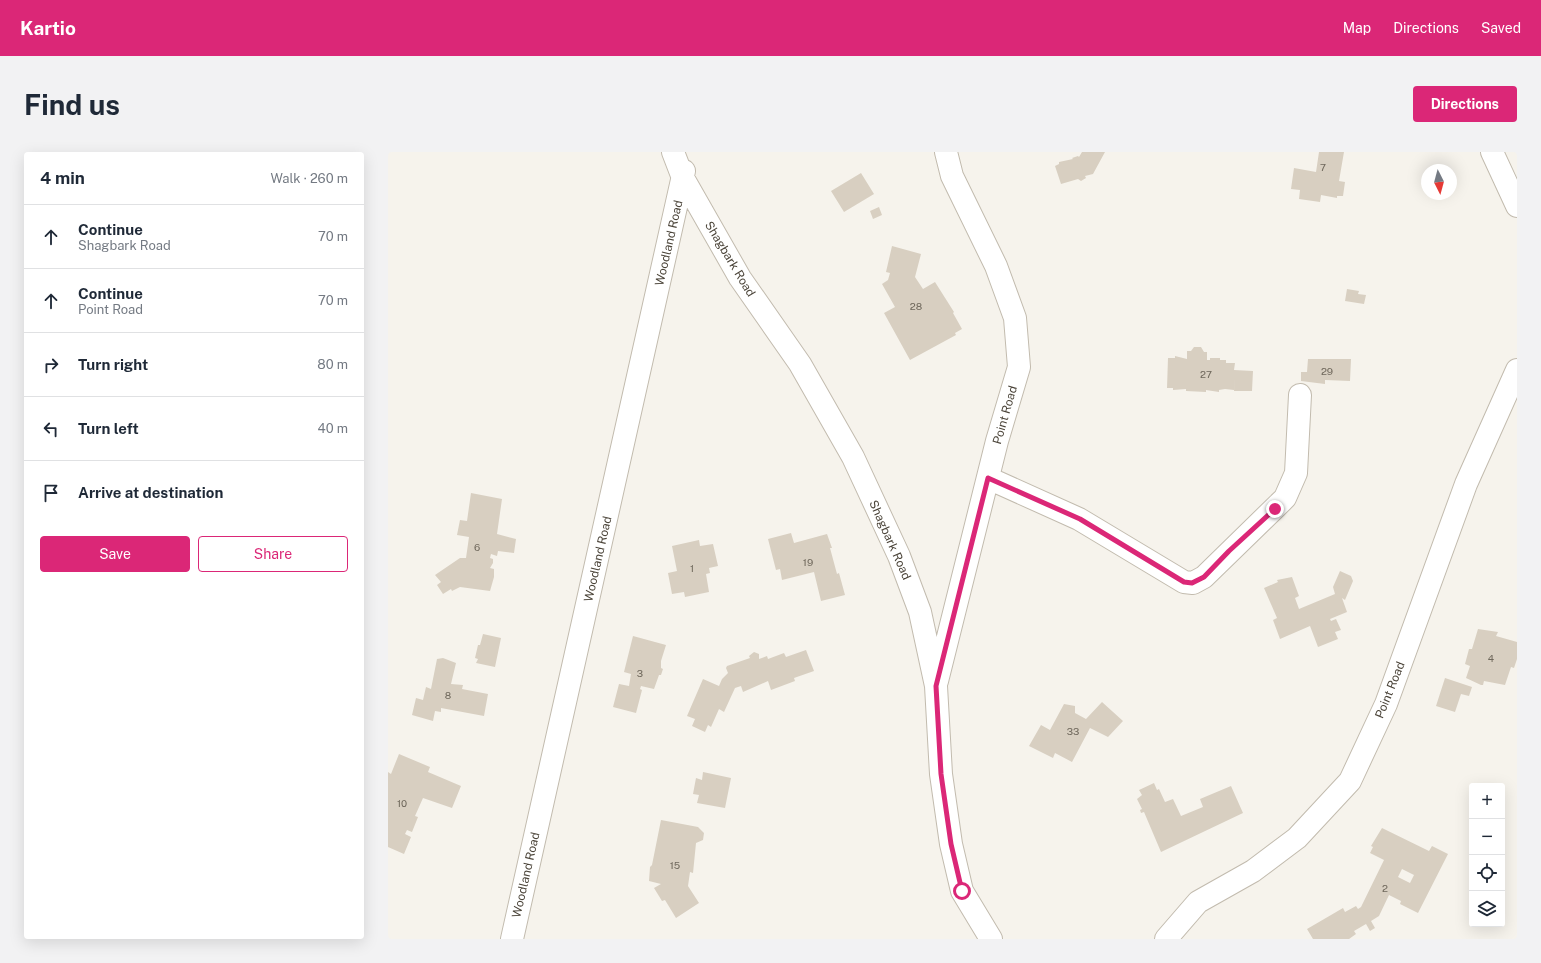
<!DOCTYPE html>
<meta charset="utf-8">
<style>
:root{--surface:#fff;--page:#f2f2f3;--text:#1f2937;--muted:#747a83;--line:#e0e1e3;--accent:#db2777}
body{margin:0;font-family:"Public Sans",sans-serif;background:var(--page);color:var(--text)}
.controls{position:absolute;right:12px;bottom:12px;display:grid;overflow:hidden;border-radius:4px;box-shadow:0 4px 16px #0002}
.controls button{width:36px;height:36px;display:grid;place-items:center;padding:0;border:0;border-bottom:1px solid var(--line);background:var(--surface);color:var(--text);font:20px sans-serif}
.compass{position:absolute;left:1033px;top:12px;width:36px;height:36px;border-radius:50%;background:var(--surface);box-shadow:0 4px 16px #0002;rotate:174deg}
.stop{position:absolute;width:12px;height:12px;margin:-9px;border:3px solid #db2777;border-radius:50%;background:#fff}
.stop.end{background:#db2777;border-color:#fff;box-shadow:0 1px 4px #0008}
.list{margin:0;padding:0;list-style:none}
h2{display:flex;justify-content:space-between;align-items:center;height:52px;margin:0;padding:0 16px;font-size:17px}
h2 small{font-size:13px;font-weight:400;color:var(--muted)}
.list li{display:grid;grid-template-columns:26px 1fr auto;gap:12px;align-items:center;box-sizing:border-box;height:64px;padding:0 16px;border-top:1px solid var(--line)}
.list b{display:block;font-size:15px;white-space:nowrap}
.list p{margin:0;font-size:13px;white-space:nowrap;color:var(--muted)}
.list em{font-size:13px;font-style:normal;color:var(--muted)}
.actions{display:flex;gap:8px;padding:12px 16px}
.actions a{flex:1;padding:9px 0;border:1px solid var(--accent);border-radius:4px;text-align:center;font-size:14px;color:var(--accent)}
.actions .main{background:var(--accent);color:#fff}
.icon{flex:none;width:22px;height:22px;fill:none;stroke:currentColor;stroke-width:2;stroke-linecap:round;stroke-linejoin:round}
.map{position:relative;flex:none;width:1129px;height:787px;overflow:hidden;border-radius:4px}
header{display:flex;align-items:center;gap:24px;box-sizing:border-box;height:56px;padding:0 20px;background:var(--accent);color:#fff}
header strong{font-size:19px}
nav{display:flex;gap:22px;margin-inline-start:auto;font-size:14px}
.intro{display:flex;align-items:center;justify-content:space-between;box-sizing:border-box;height:96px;padding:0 24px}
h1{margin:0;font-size:28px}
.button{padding:10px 18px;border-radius:4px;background:var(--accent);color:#fff;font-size:14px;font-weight:700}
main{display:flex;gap:24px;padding:0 24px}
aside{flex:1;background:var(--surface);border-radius:4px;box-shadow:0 4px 16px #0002}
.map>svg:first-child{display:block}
.building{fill:#d8cfc1;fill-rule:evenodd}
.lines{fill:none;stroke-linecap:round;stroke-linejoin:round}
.minor-casing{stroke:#c2bbae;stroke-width:24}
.minor{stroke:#fff;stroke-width:22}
.route{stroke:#db2777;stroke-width:5}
.labels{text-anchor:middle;stroke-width:3;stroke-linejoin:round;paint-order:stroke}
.number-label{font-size:10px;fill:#6e675b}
.street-label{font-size:12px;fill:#4b4439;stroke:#fff}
</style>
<header>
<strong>Kartio</strong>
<nav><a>Map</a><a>Directions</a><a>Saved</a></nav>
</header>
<div class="intro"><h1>Find us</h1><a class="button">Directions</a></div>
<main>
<aside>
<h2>4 min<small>Walk · 260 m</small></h2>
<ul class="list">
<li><svg class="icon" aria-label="ahead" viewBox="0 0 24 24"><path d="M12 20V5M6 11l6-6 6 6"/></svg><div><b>Continue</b><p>Shagbark Road</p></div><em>70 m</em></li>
<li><svg class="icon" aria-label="ahead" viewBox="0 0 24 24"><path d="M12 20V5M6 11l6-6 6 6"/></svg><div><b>Continue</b><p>Point Road</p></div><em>70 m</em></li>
<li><svg class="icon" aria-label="right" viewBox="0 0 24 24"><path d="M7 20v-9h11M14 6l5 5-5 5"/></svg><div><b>Turn right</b></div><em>80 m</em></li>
<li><svg class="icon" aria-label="left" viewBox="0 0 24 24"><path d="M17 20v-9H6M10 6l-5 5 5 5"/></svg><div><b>Turn left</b></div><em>40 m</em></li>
<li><svg class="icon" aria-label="arrive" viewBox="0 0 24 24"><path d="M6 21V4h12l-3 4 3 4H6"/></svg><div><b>Arrive at destination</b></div></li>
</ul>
<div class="actions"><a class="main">Save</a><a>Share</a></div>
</aside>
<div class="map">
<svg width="1129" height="787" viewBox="0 0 1129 787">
<rect width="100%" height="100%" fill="#f6f3ec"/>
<!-- building -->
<path class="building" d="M694 0H717L705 22 697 24 698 26 693 29 690 27 673 32 667 14 671 12V10L685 7 684 6 690 4 691 5Z
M931 0H956L951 29 957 30 955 44H949V46L933 43 932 50 911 47 912 38 903 37 906 16 928 20Z
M473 21 486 42 456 60 443 39Z
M491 55 494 63 485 67 482 59Z
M504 94 533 102 527 125 535 137 547 130 566 160 565 161 574 177 567 181 568 183 522 208 496 161 507 155 494 132 500 128 502 121 498 120Z
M959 137 971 139 970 142 978 143 976 152 957 149Z
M806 195H813L816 200H819V208H822V206H832V208H838V211H847L846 218 865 219 864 239H846L847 222 846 238 837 237 831 238V240L818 238V240L798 239V237L785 238V236H779L780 206H787V204L799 207V199H803Z
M920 207H963L962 229 937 228V232L913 229V220H919Z
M83 341 114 347 109 382 128 387 126 401 110 399 109 404 103 402 102 406 105 407V411L102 416 106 417V425L102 439 72 435 64 439 63 437 55 442 49 433 53 430 47 423 72 406H78L81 385 69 383 72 368 79 369Z
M403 381 406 391 439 382 444 396H442L449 422 451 421 457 443 433 449 426 420 394 428 392 417 388 418 380 387Z
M311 388 312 394 325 392 330 414 321 416 322 421 318 422 321 440 297 445 296 440 284 442 280 421 289 419 284 394Z
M952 419 963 424 965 429 957 448 954 446 959 460 942 467 943 469 948 467 953 478 947 480 950 487 930 495 922 474 892 487 885 468 889 466 876 436 890 430 889 428 904 425 911 444 907 446 911 457 947 442 945 435Z
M1090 477 1110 480 1108 484 1129 490V507L1126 516 1123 515 1117 533 1096 529 1095 533H1093L1078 526 1082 514 1077 512 1081 497H1084Z
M95 482 113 486 107 515 88 511 90 507 87 506 90 493H92Z
M245 484 278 493 273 509V516L275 517 273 523H271L266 537 253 534 252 537 254 538 248 561 225 555 231 532 241 534 243 522 236 520Z
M418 498 426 519 406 526 407 529 383 538 380 529 355 540 353 534 347 536 336 560 331 557 323 575 320 573 317 580 304 574 307 567 299 564 315 527 331 534 334 527 340 521 338 516 339 514 362 506 361 504 366 500 371 502V507L379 504 380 507 396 501 398 505Z
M55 506 68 511 63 532 75 533 74 537 100 542 96 564 53 556V560L47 559 45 569 24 563 28 546 35 548 38 535 43 537 49 507Z
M1057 526 1084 535 1081 544 1073 542 1067 560 1048 554Z
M714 550 735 569 720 585 702 576 684 610 667 601 665 606 641 594 653 573 662 578 676 552 687 554V561L698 567Z
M11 602 42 615 40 620 73 634 64 656 35 646 27 664 30 665 24 680 19 678 17 682 23 685 16 702 0 695V620L3 622Z
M315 620 343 626 337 656 309 651 311 643 305 642 308 626 314 628Z
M766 631 769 638 771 637 777 650 785 647 793 664 815 655 812 647 843 634 855 661 773 700 756 660 753 661 752 658 754 657 749 647 754 643 751 638Z
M273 668 310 675 316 681 315 688 308 691 305 721 302 720 300 734 311 751 288 766 277 748 274 749 266 736 273 732 261 729 262 715 264 713Z
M994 676 1041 699 1044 694 1060 702 1030 761 1012 752 1013 749 1001 743 991 764 983 769 987 776 982 779 978 772 966 779 968 782 961 787H925L919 777 955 756 957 760 968 754 970 757 973 755 996 708 982 701 985 695 983 694ZM1014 717 1026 723 1022 731 1010 725Z"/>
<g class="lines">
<!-- minor casing -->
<g class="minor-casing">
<path id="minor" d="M285 0 295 26 352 126 412 212 465 305 511 404 532 460 548 534 553 622 563 692 574 739 603 787
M1104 0 1129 54
M600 326 691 367 796 430 805 431 816 425 897 346 908 321 912 243
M549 529 609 289 631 215 627 166 608 114 564 24 558 0
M124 787 296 19
M778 787 810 750 865 719 909 686 962 629 998 552 1078 332 1129 218"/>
</g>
<!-- minor -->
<use href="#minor" class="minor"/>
</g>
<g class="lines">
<!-- route -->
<path class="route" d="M574 739 563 692 553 622 548 534 600 326 692 367 796 430 804 431 816 425 841 399 887 357"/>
</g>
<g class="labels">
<!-- number labels -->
<g class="number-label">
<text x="935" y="19">7</text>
<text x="528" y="158">28</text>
<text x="939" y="223">29</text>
<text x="818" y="226">27</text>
<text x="89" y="399">6</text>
<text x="420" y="414">19</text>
<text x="304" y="420">1</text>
<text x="1103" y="510">4</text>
<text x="252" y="525">3</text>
<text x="60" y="547">8</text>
<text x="685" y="583">33</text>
<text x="14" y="655">10</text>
<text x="287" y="717">15</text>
<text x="997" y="740">2</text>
</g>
<!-- street labels -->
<g class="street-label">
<text transform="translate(281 91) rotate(-77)" y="4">Woodland Road</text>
<text transform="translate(342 107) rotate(59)" y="4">Shagbark Road</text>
<text transform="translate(617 263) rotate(-74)" y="4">Point Road</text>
<text transform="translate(502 388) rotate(66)" y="4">Shagbark Road</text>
<text transform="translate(210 407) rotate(-77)" y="4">Woodland Road</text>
<text transform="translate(1002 538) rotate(-68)" y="4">Point Road</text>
<text transform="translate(138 723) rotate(-77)" y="4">Woodland Road</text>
</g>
</g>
</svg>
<div class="controls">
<button>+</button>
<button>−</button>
<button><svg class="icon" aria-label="locate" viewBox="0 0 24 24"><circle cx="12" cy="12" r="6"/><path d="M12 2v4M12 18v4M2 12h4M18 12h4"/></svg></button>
<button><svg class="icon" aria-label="layers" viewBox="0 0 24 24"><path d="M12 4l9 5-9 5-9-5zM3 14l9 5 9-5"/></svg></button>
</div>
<svg class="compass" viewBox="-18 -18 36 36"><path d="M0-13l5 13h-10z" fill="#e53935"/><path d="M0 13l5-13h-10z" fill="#747a83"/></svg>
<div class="stop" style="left:574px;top:739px"></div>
<div class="stop end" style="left:887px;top:357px"></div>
</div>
</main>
